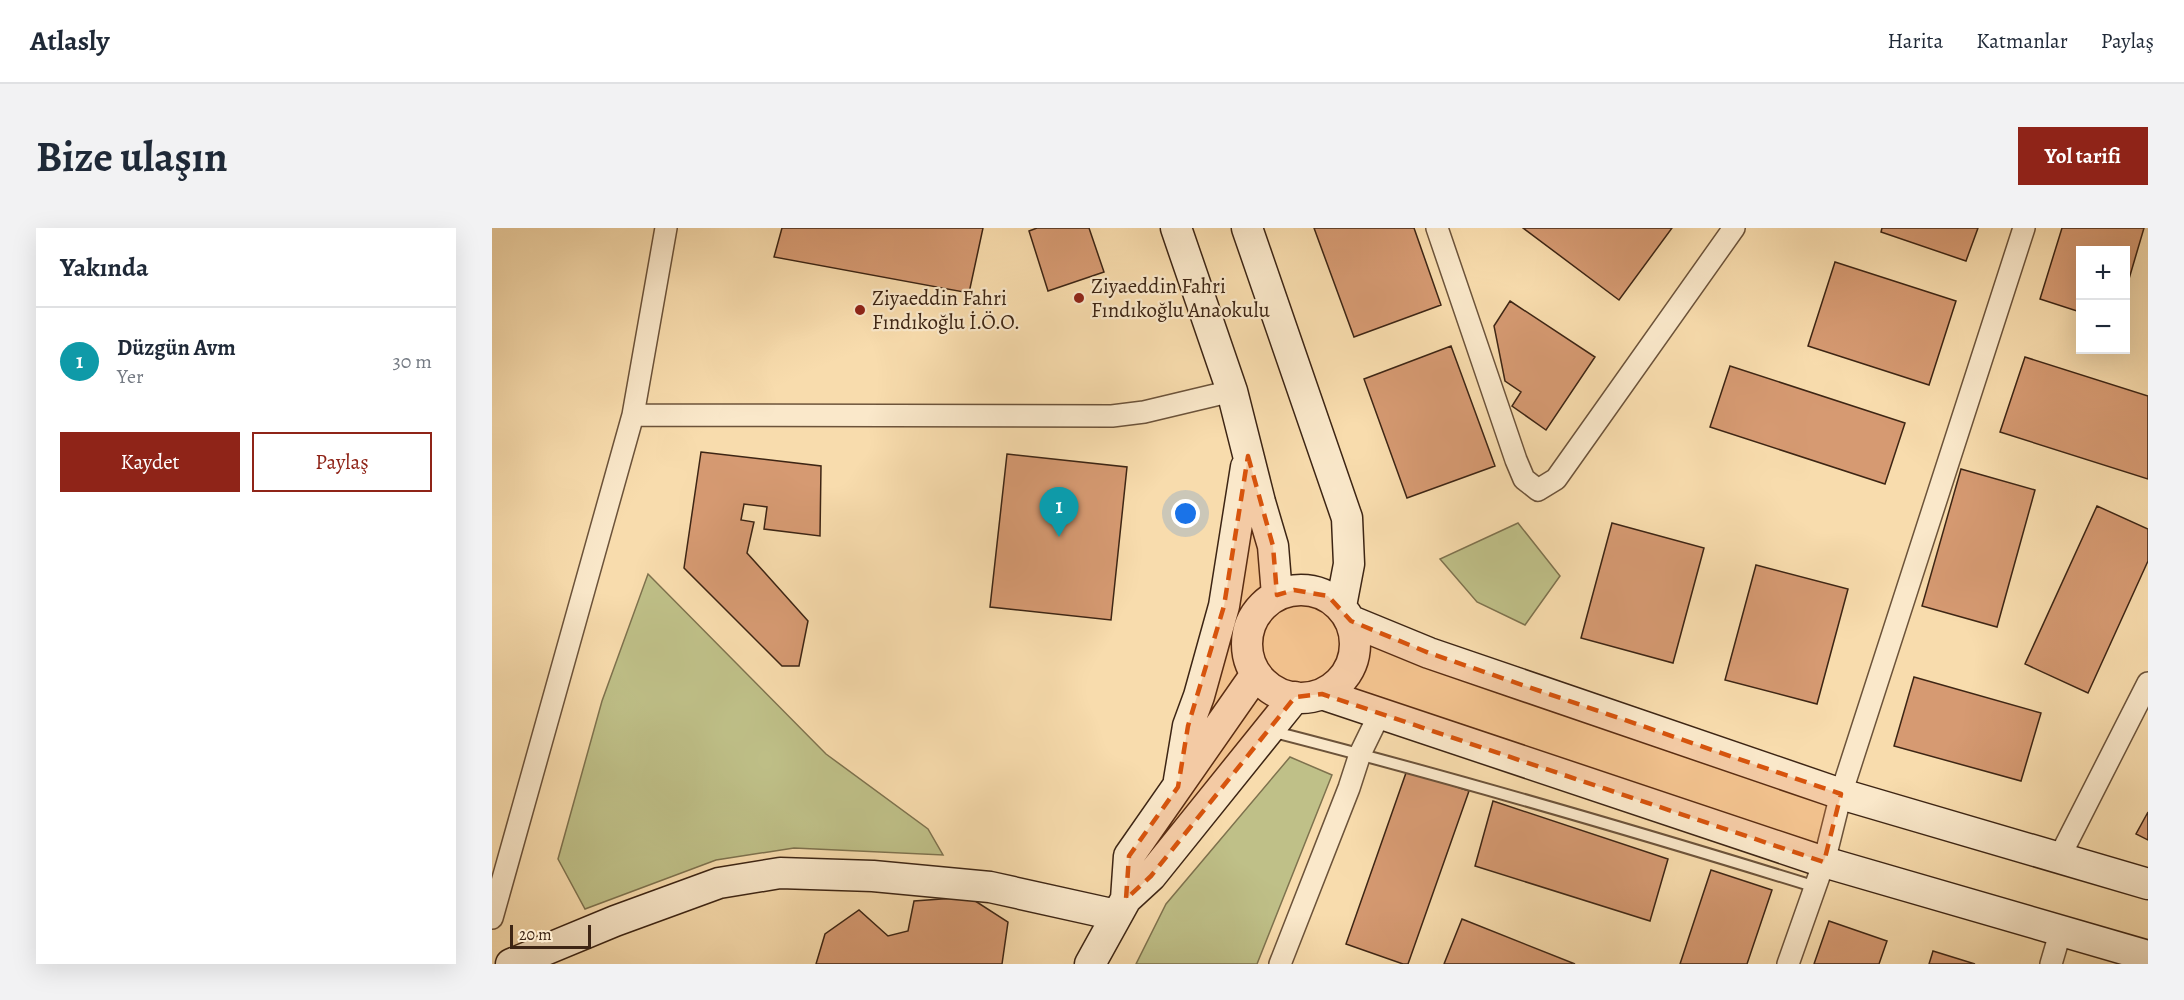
<!DOCTYPE html>
<html lang="tr">
<meta charset="utf-8">
<style>
:root{--surface:#fff;--page:#f2f2f3;--text:#1f2937;--muted:#747a83;--line:#e0e1e3;--accent:#8f2418}
body{margin:0;font-family:Alegreya,serif;background:var(--page);color:var(--text)}
.controls{position:absolute;right:18px;top:18px;display:grid;overflow:hidden;border-radius:0px;box-shadow:0 6px 24px #0002}
.controls button{width:54px;height:54px;display:grid;place-items:center;padding:0;border:0;border-bottom:2px solid var(--line);background:var(--surface);color:var(--text);font:30px sans-serif}
.scale{position:absolute;left:18px;bottom:15px;width:81px;box-sizing:border-box;padding-left:6px;border:3px solid #3d2514;border-top:0;font-size:16px;line-height:21px;white-space:nowrap;color:#3d2514;-webkit-text-stroke:4px #fae8ca;paint-order:stroke}
.you{position:absolute;left:694px;top:286px;width:21px;height:21px;margin:-15px;border:4px solid #fff;border-radius:50%;background:#1a73e8;box-shadow:0 0 0 9px #1a73e833}
.badge{display:grid;place-items:center;width:39px;height:39px;border-radius:50%;background:var(--accent);color:#fff;font-size:20px;font-weight:700}
.pin{position:absolute;translate:-50% -50px;filter:drop-shadow(0 2px 3px #0008)}
.pin::after{content:'';position:absolute;top:32px;width:21px;height:18px;background:inherit;clip-path:polygon(0 0,100% 0,50% 100%)}
.list{margin:0;padding:0;list-style:none}
h2{display:flex;justify-content:space-between;align-items:center;height:78px;margin:0;padding:0 24px;font-size:26px}
h2 small{font-size:20px;font-weight:400;color:var(--muted)}
.list li{display:grid;grid-template-columns:39px 1fr auto;gap:18px;align-items:center;box-sizing:border-box;height:108px;padding:0 24px;border-top:2px solid var(--line)}
.list b{display:block;font-size:22px;white-space:nowrap}
.list p{margin:0;font-size:20px;white-space:nowrap;color:var(--muted)}
.list em{font-size:20px;font-style:normal;color:var(--muted)}
.actions{display:flex;gap:12px;padding:18px 24px}
.actions a{flex:1;padding:14px 0;border:2px solid var(--accent);border-radius:0px;text-align:center;font-size:21px;color:var(--accent)}
.actions .main{background:var(--accent);color:#fff}
.map{position:relative;flex:none;width:1656px;height:736px;overflow:hidden;border-radius:0px}
header{display:flex;align-items:center;gap:36px;box-sizing:border-box;height:84px;padding:0 30px;background:var(--surface);border-bottom:2px solid var(--line)}
header strong{font-size:28px}
nav{display:flex;gap:33px;margin-inline-start:auto;font-size:21px}
.intro{display:flex;align-items:center;justify-content:space-between;box-sizing:border-box;height:144px;padding:0 36px}
h1{margin:0;font-size:42px}
.button{padding:15px 27px;border-radius:0px;background:var(--accent);color:#fff;font-size:21px;font-weight:700}
main{display:flex;gap:36px;padding:0 36px}
aside{flex:1;background:var(--surface);border-radius:0px;box-shadow:0 6px 24px #0002}
.map>svg:first-child{display:block}
.green{fill:#bfc088;stroke:#7e724e;stroke-width:1.5}
.building{fill:#d69a72;stroke:#3d2514;stroke-width:1.5}
.lines{fill:none;stroke-linecap:round;stroke-linejoin:round}
.lane-casing{stroke:#6c533a;stroke-width:14}
.street-casing{stroke:#6c533a;stroke-width:24}
.secondary-casing{stroke:#3d2514;stroke-width:33}
.lane{stroke:#fae8ca;stroke-width:10}
.street{stroke:#fae8ca;stroke-width:21}
.secondary{stroke:#fae8ca;stroke-width:30}
.marked{fill:#d7540d;fill-opacity:0.2;stroke:#d7540d;stroke-width:4.5;stroke-dasharray:12 8;stroke-linejoin:round}
.poi-dot{fill:#8f2418;stroke:#fae8ca;stroke-width:2}
.labels{text-anchor:middle;stroke-width:4.5;stroke-linejoin:round;paint-order:stroke}
.poi-label{font-size:21px;fill:#3d2514;stroke:#fae8ca;text-anchor:start}
</style>
<header>
<strong>Atlasly</strong>
<nav><a>Harita</a><a>Katmanlar</a><a>Paylaş</a></nav>
</header>
<div class="intro"><h1>Bize ulaşın</h1><a class="button">Yol tarifi</a></div>
<main>
<aside>
<h2>Yakında<small></small></h2>
<ul class="list">
<li><span class="badge" style="background:#0f9aa8">1</span><div><b>Düzgün Avm</b><p>Yer</p></div><em>30 m</em></li>
</ul>
<div class="actions"><a class="main">Kaydet</a><a>Paylaş</a></div>
</aside>
<div class="map">
<svg width="1656" height="736" viewBox="0 0 1656 736">
<rect width="100%" height="100%" fill="#f8dcad"/>
<filter id="stains"><feTurbulence type="fractalNoise" baseFrequency=".00333" numOctaves="4"/><feColorMatrix values="0 0 0 0 .2 0 0 0 0 .09 0 0 0 0 .02 0 0 0 .5 -.17"/></filter>
<radialGradient id="worn" r=".72"><stop offset=".6" stop-color="#630" stop-opacity="0"/><stop offset="1" stop-color="#630" stop-opacity=".3"/></radialGradient>
<!-- green -->
<path class="green" d="M1026 295 1068 348 1033 397 985 374 948 331Z
M156 346 334 526 436 601 451 627 302 620 224 632 93 681 66 631 110 473Z
M798 529 840 547 765 736H644L674 676Z"/>
<!-- building -->
<path class="building" d="M290 0H491L477 65 282 29Z
M545 0H597L612 44 556 63 537 3Z
M822 0H922L949 77 862 109Z
M1031 0H1180L1127 72Z
M1390 0H1486L1474 33 1389 4Z
M1570 0H1652L1634 61V22H1588V84L1548 71Z
M1343 34 1464 73 1437 157 1316 118Z
M1018 73 1103 129 1054 202 1020 178 1029 164 1013 153 1002 98Z
M959 118 1003 238 915 270 872 151Z
M1533 129 1656 168V251L1508 204Z
M1238 138 1413 195 1393 256 1218 199Z
M209 224 329 238 328 308 272 301 275 279 252 276 249 292 262 294 255 325 316 393 307 438H290L192 340Z
M515 226 635 239 619 392 498 379Z
M1469 241 1543 262 1505 399 1430 378Z
M1605 278 1656 301V333L1596 465 1533 436Z
M1120 295 1212 320 1181 435 1089 410Z
M1264 337 1356 361 1325 476 1233 452Z
M1422 449 1549 485 1529 553 1402 518Z
M915 542 977 563 916 736H911L854 716Z
M1001 573 1176 631 1158 693 983 638Z
M1656 584V612L1644 606Z
M1219 642 1280 662 1255 736H1188Z
M477 669 516 694 510 736H324L333 706 367 682 396 708 416 703 422 673Z
M970 691 1083 736H952Z
M1337 693 1395 713 1387 736H1322Z
M1441 723 1483 736H1437Z"/>
<g class="lines">
<!-- lane casing -->
<g class="lane-casing">
<path id="lane" d="M779 503C962 550 1143 603 1324 659"/>
</g>
<!-- street casing -->
<g class="street-casing">
<path id="street" d="M945 0 1024 232 1032 251 1046 262 1064 251 1242 0
M141 187 620 188 652 184 740 163
M1567 630 1656 455
M0 690 141 187 174 0
M788 736 857 560 868 526 888 485
M1296 736 1332 634 1349 566 1532 0
M1559 736 1569 702"/>
</g>
<!-- secondary casing -->
<g class="secondary-casing">
<path id="secondary" d="M684 0 740 163 768 274 781 318 785 367
M755 0 855 290 857 336 849 378
M755 416a54 54 0 1 1 108 0a54 54 0 1 1-108 0Z
M859 393 937 425 1349 566 1656 656
M764 446 637 628 634 671 659 648 803 469
M830 466 1332 634 1656 728
M687 552 696 498 707 468 732 378 754 239
M19 736 123 693 227 655 288 645 381 648 498 659 624 687
M598 736 634 671"/>
</g>
<!-- lane -->
<use href="#lane" class="lane"/>
<!-- street -->
<use href="#street" class="street"/>
<!-- secondary -->
<use href="#secondary" class="secondary"/>
</g>
<!-- marked area -->
<path class="marked" d="M756 228 781 318 785 367 802 362 836 368 859 393 937 425 1349 566 1332 634 830 466 803 469 659 648 634 671 637 628 686 559 696 498 732 378Z"/>
<!-- markers -->
<g class="poi-dot">
<circle cx="587" cy="70" r="6"/>
<circle cx="368" cy="82" r="6"/>
</g>
<g class="labels">
<!-- poi labels -->
<g class="poi-label">
<text x="599" y="65">Ziyaeddin Fahri<tspan x="599" dy="24">Fındıkoğlu Anaokulu</tspan></text>
<text x="380" y="77">Ziyaeddin Fahri<tspan x="380" dy="24">Fındıkoğlu İ.Ö.O.</tspan></text>
</g>
</g>
<rect width="100%" height="100%" filter="url(#stains)"/>
<rect width="100%" height="100%" fill="url(#worn)"/>
</svg>
<div class="controls">
<button>+</button>
<button>−</button>
</div>
<div class="scale">20 m</div>
<div class="you"></div>
<div class="pin badge" style="left:567px;top:309px;background:#0f9aa8">1</div>
</div>
</main>
